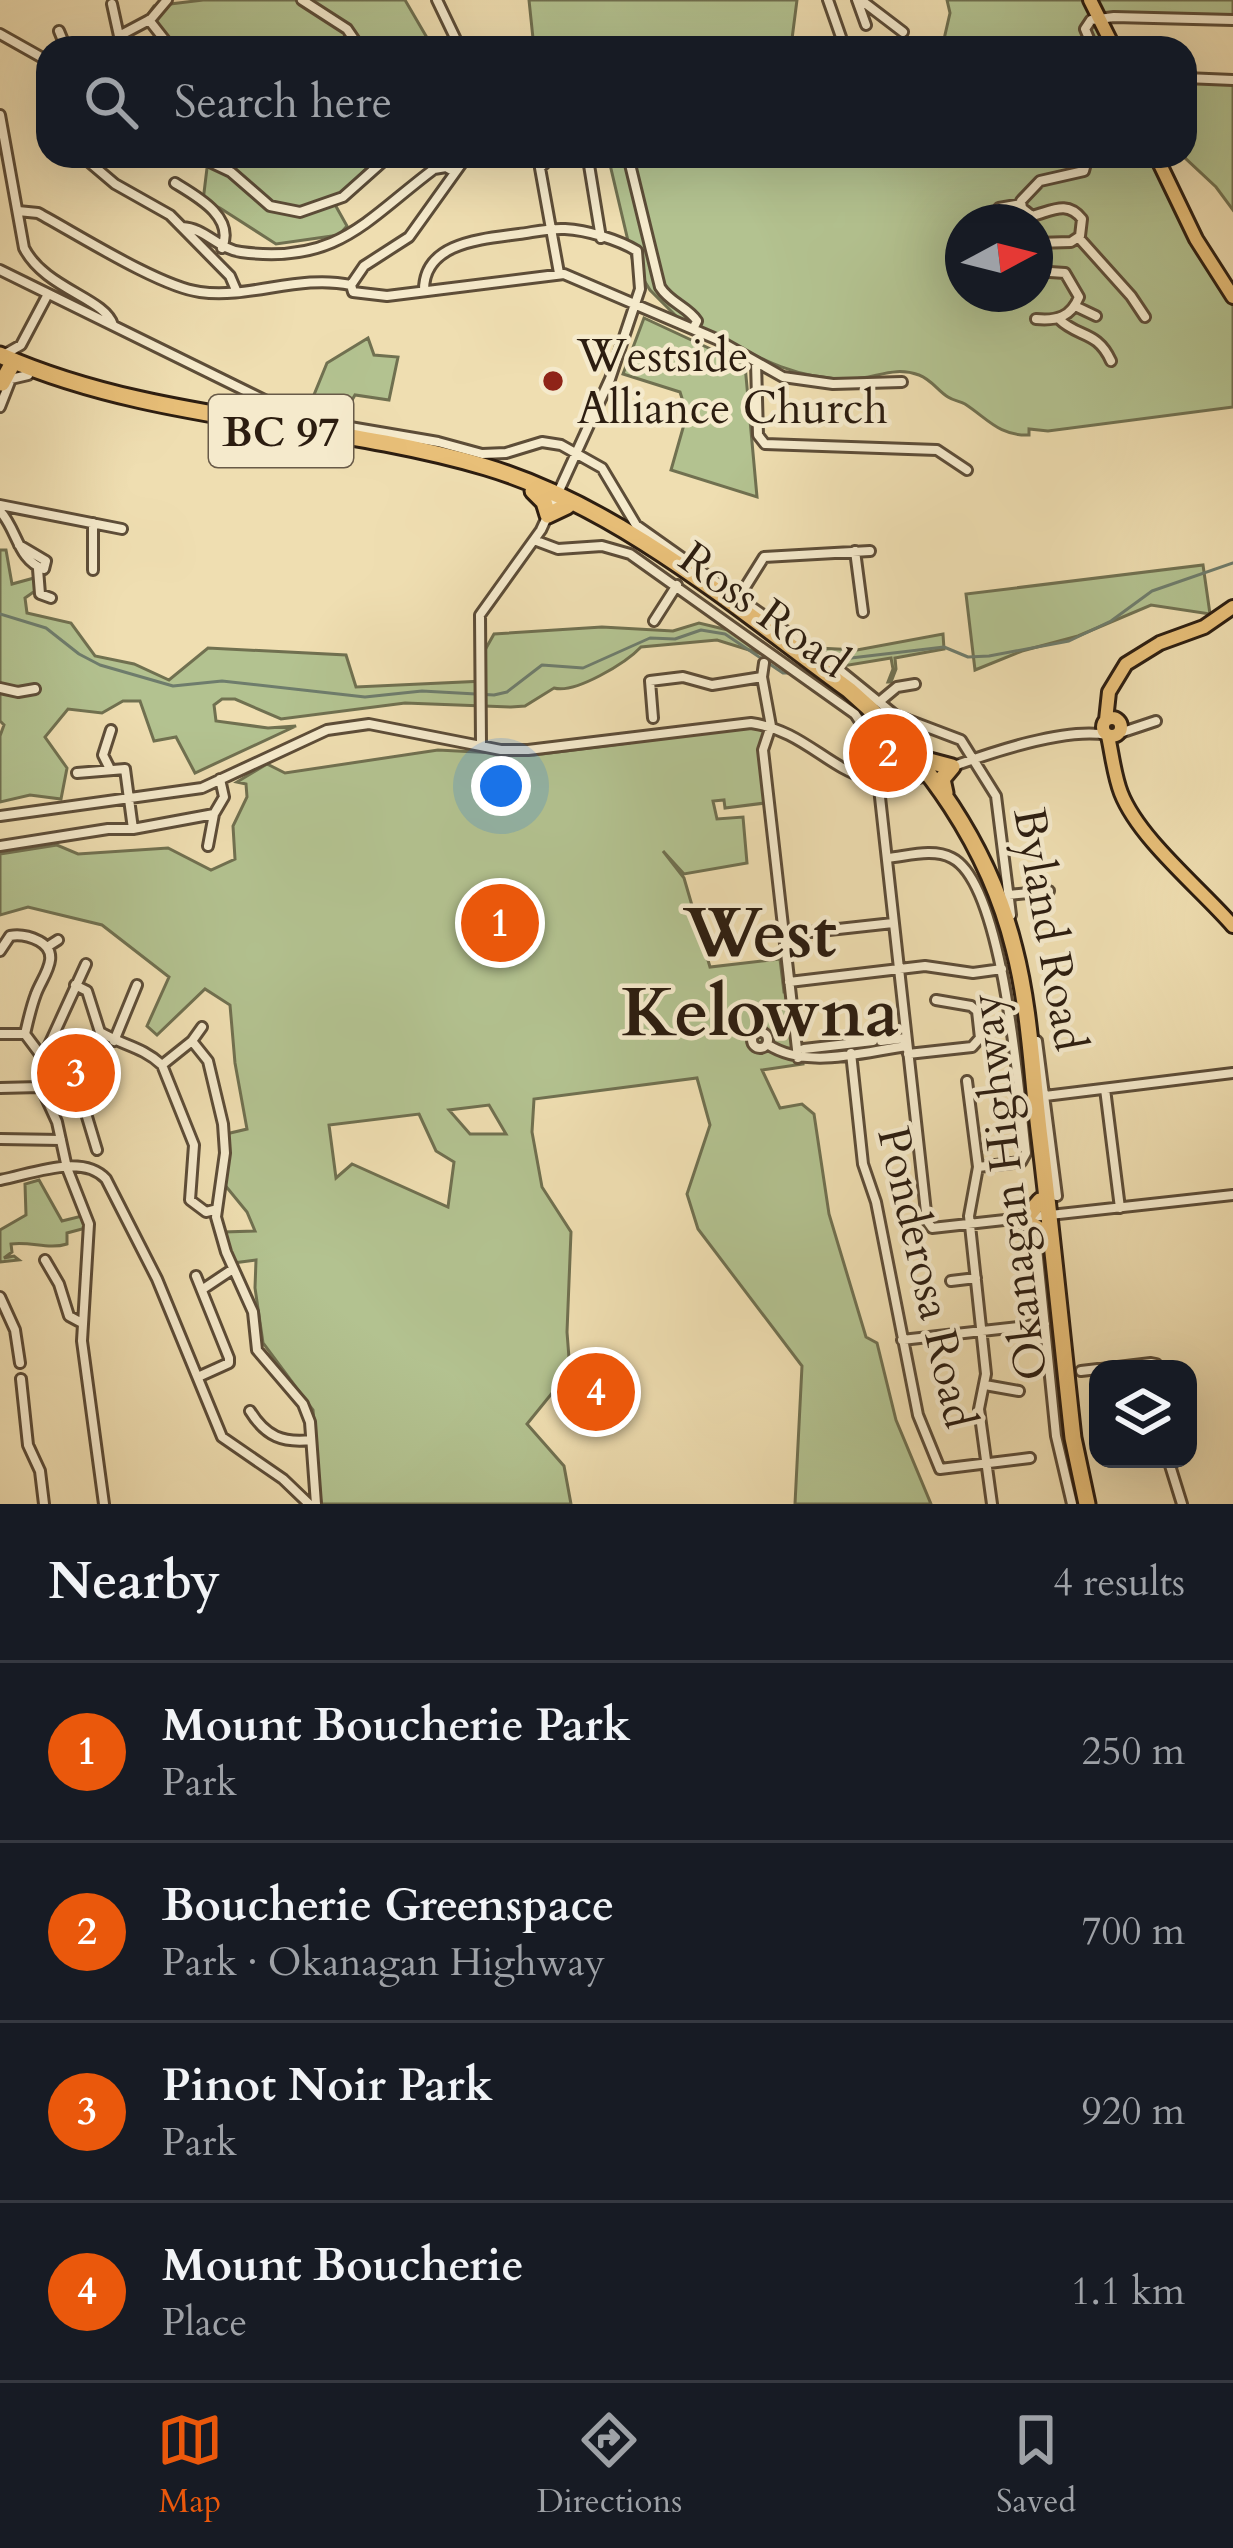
<!DOCTYPE html>
<meta charset="utf-8">
<style>
:root{--surface:#171b24;--page:#242831;--text:#f1f3f6;--muted:#9ea1a6;--line:#363941;--accent:#ea580c}
body{margin:0;font-family:Cardo,serif;background:var(--page);color:var(--text)}
.controls{position:absolute;right:36px;bottom:36px;display:grid;overflow:hidden;border-radius:24px;box-shadow:0 12px 48px #0002}
.controls button{width:108px;height:108px;display:grid;place-items:center;padding:0;border:0;border-bottom:3px solid var(--line);background:var(--surface);color:var(--text);font:60px sans-serif}
.compass{position:absolute;left:945px;top:204px;width:108px;height:108px;border-radius:50%;background:var(--surface);box-shadow:0 12px 48px #0002;rotate:83deg}
.you{position:absolute;left:501px;top:786px;width:42px;height:42px;margin:-30px;border:9px solid #fff;border-radius:50%;background:#1a73e8;box-shadow:0 0 0 18px #1a73e833}
.badge{display:grid;place-items:center;width:78px;height:78px;border-radius:50%;background:var(--accent);color:#fff;font-size:39px;font-weight:700}
.pin{position:absolute;translate:-50% -50%;border:6px solid #fff;box-shadow:0 3px 12px #0006}
.list{margin:0;padding:0;list-style:none}
h2{display:flex;justify-content:space-between;align-items:center;height:156px;margin:0;padding:0 48px;font-size:51px}
h2 small{font-size:39px;font-weight:400;color:var(--muted)}
.list li{display:grid;grid-template-columns:78px 1fr auto;gap:36px;align-items:center;box-sizing:border-box;height:180px;padding:0 48px;border-top:3px solid var(--line)}
.list b{display:block;font-size:45px;white-space:nowrap}
.list p{margin:0;font-size:39px;white-space:nowrap;color:var(--muted)}
.list em{font-size:39px;font-style:normal;color:var(--muted)}
.icon{flex:none;width:66px;height:66px;fill:none;stroke:currentColor;stroke-width:2;stroke-linecap:round;stroke-linejoin:round}
.map{position:relative;flex:none;width:1233px;height:1504px;overflow:hidden}
.search{position:absolute;background:var(--surface);box-shadow:0 12px 48px #0002;left:36px;right:36px;top:36px;height:132px;display:flex;align-items:center;gap:30px;box-sizing:border-box;padding:0 42px;border-radius:36px;color:var(--muted);font-size:45px}
.sheet{height:876px;background:var(--surface)}
nav{display:flex;justify-content:space-around;align-items:center;box-sizing:border-box;height:168px;border-top:3px solid var(--line);background:var(--surface);font-size:33px;color:var(--muted)}
nav a{display:grid;justify-items:center;gap:6px}
nav .on{color:var(--accent)}
.map>svg:first-child{display:block}
.green{fill:#b3c290;stroke:#707050;stroke-width:3;fill-rule:evenodd}
.lines{fill:none;stroke-linecap:round;stroke-linejoin:round}
.stream{stroke:#6e7c6c;stroke-width:3}
.minor-casing{stroke:#5d4d38;stroke-width:14}
.major-casing{stroke:#2c1d10;stroke-width:18}
.highway-casing{stroke:#2c1d10;stroke-width:21}
.minor{stroke:#f5eacc;stroke-width:8}
.major{stroke:#e8bf78;stroke-width:12}
.highway{stroke:#e8bf78;stroke-width:15}
.poi-dot{fill:#8f2418;stroke:#f5eacc;stroke-width:4.5}
.labels{text-anchor:middle;stroke-width:9;stroke-linejoin:round;paint-order:stroke}
.shield{fill:#f5eacc;stroke:#685a48;stroke-width:3}
.shield-label{font-size:42px;font-weight:bold;fill:#2c1d10}
.poi-label{font-size:45px;fill:#2c1d10;stroke:#f5eacc;text-anchor:start}
.street-label{font-size:45px;fill:#2c1d10;stroke:#f5eacc}
.town-label{font-size:69px;font-weight:bold;fill:#2c1d10;stroke:#f5eacc}
</style>
<div class="map">
<svg width="1233" height="1504" viewBox="0 0 1233 1504">
<rect width="100%" height="100%" fill="#efdeb1"/>
<filter id="stains"><feTurbulence type="fractalNoise" baseFrequency=".00167" numOctaves="4"/><feColorMatrix values="0 0 0 0 .2 0 0 0 0 .09 0 0 0 0 .02 0 0 0 .5 -.17"/></filter>
<radialGradient id="worn" r=".72"><stop offset=".6" stop-color="#630" stop-opacity="0"/><stop offset="1" stop-color="#630" stop-opacity=".3"/></radialGradient>
<!-- green -->
<path class="green" d="M203 0H405L433 48H172L147 16 154 6Z
M529 0H797L792 39 715 40 696 48H534Z
M947 0H1086L1110 48H942L950 13Z
M1093 0H1233V17L1099 13Z
M1202 77 1233 81V210L1216 187 1183 156 1185 83Z
M217 156H379L333 201 347 226 339 235 276 244 220 208 203 201 207 168Z
M608 156H1154L1233 303V407L1048 431 1029 429V435C999 436 988 419 965 404 960 401 954 401 948 397 938 391 932 380 919 375 892 365 874 380 848 379 797 379 762 360 720 337H713L681 321 650 290 633 262ZM963 222H1035V294H963Z
M644 318 745 365 757 497 671 470 687 414 680 392 623 374Z
M368 338 374 355 398 357 389 400 355 395 341 419 307 412 327 363Z
M0 550H6L12 584 34 578 35 591 25 598 27 613 71 623 95 656 134 664 169 680 208 648 346 655 356 687 484 681 485 650 494 634 602 627 673 631 699 623 732 631 765 655 717 640 641 647C626 663 575 694 554 688L525 706 511 707 405 703 281 719 235 699H222L214 705 216 721 268 728 296 726 195 773 176 737 154 741 140 701H123L102 713 68 709 45 737 67 768 61 799 30 795 0 802V736L4 725 0 721Z
M1203 565 1210 614 1151 605 1078 636 1022 651 975 670 966 594Z
M943 634 944 649 895 658 896 669 891 682H888L893 669 891 658 843 666 818 648 857 650Z
M764 726 765 803 725 808 724 800 713 801 717 819 743 817 747 863 684 874 663 851 684 878 710 967 780 959 784 992H795L803 1064 762 1070 780 1108 802 1104 814 1114 829 1214 866 1337 877 1343 896 1420 931 1504H795L802 1366 698 1229 687 1194 710 1125 697 1078 534 1099 532 1132 542 1187 571 1232 567 1332 570 1371 527 1424 564 1466 571 1504H321L313 1410 263 1343 255 1288 256 1260 233 1263 224 1232 255 1231 247 1212 224 1184 226 1134 247 1129 235 1063 230 1005 205 989 157 1035 147 1026 169 977 102 925 28 907 0 915V854L57 845 78 854 168 848 211 870 235 859 233 826 247 797 246 784 237 782 267 764 285 773 438 750 534 755 629 743 628 735ZM489 1105 506 1134H470L449 1110ZM419 1114 436 1151 454 1162 448 1207 352 1164 336 1178 329 1125Z
M54 1049 97 1053 102 1050 106 1095 82 1080H50L48 1068Z
M39 1180 62 1221 82 1216 86 1228 67 1233V1244C48 1250 31 1241 11 1244L12 1252 4 1258 14 1256 19 1260 0 1262V1230L26 1215 25 1184Z"/>
<g class="lines">
<!-- stream -->
<path class="stream" d="M0 614 46 628 79 654 100 665 173 686 222 681 365 697 422 691 494 695 507 692 542 665 583 668 650 638 675 639 701 630 725 634 783 673H790
M834 660 944 647 968 657 989 656 1069 641 1111 621 1152 591 1233 563"/>
<!-- minor casing -->
<g class="minor-casing">
<path id="minor" d="M302 0 347 29 360 48
M437 0 460 48
M828 0 841 37 835 48
M857 0 866 25
M861 0 903 32
M112 4 119 36 127 48
M149 20 171 48
M59 31 66 48
M0 34 48 61
M119 36 151 19 167 0
M717 48 756 43 765 48
M1093 48 1085 29 1091 20 1114 17 1233 20
M1185 78 1233 80
M0 115 24 248C45 289 105 298 113 325
M82 156 115 184 170 215 230 276 236 290
M197 156 231 172 270 206 300 212 343 197 389 156
M584 156 588 159 601 238
M628 156 660 287C670 303 688 307 697 321L693 329
M175 183C198 197 235 217 222 248
M999 208 1021 204
M18 211 38 213C77 234 160 287 200 292 250 299 299 274 351 285L353 292 387 296 564 274 716 339 783 377 833 384 902 382
M182 227C205 228 218 249 241 252 337 265 366 220 434 169L446 167 455 172
M1079 238 1131 296 1145 317
M1035 243 1071 242 1080 236 1082 219C1067 200 1052 211 1032 216L1022 208 1021 201 1040 181 1084 171 1088 156
M0 270 303 419 438 442 482 454 506 453 542 442 561 445 602 468 636 525 832 664 895 715 961 740 996 796 1011 915
M1035 271 1065 273 1079 297C1071 317 1057 321 1036 319
M559 273 540 168 547 161 577 156
M351 285 364 266 409 237 467 156
M424 290C424 242 483 239 519 234 534 232 550 228 565 229 587 230 619 240 637 251L640 289 610 379 541 530 480 615 481 744
M1075 306 1096 316
M1059 319C1078 338 1097 330 1111 361
M7 353 21 345 48 294
M756 362 758 435 765 444 937 450 967 470
M0 407 11 379 28 375
M0 505 122 529
M0 511C17 529 18 561 44 569L46 561 19 545
M534 540 558 549 602 546 630 554 855 714 874 743 927 1221 932 1228 1233 1195
M855 551 863 612
M38 569 40 594 51 598
M93 570V523
M739 597 764 557 870 551
M654 621 677 585
M762 677 764 663
M0 688 18 692 35 689
M879 702 897 687 915 684
M653 718 650 681 683 677 712 685 762 677 771 726
M771 726 763 750 798 1058
M1120 733 1156 721
M954 766C993 752 1066 727 1107 735
M109 767 103 755 111 730
M0 816 202 788 327 730 369 724 501 750H528L751 723C823 733 843 803 929 775
M133 829 214 814 224 797 220 779
M0 846 108 829H133L125 769 77 773
M208 846 214 814
M888 858C908 856 933 848 952 858 1004 884 1019 1096 1026 1153L1021 1162 978 1167
M1009 895 1049 891
M811 932 893 923
M47 947 58 940
M0 951 10 936C21 934 29 936 39 941 63 954 42 977 36 994 31 1007 28 1021 25 1034L43 1058
M86 964 43 1058 41 1087 57 1122 67 1168 89 1224 82 1341 104 1504
M789 982 925 966 973 973 1002 969
M75 985 87 991 100 1032C122 1045 143 1047 162 1065L192 1041 208 1061 223 1124 225 1153 216 1217 226 1252 253 1312 257 1350 303 1404 310 1422 316 1504
M752 1040a8 8 0 1 1 16 0a8 8 0 1 1-16 0Z
M0 1034H25
M114 1041 137 985
M192 1041 202 1027
M881 1041 906 1038
M1037 1041 1057 1196
M767 1044C806 1070 862 1052 907 1046
M804 1049 873 1041
M851 1053 863 1164 876 1202 918 1415 940 1469 1030 1458
M908 1054 972 1047 980 1038 977 1011 971 1006 936 1000
M162 1065 194 1145 190 1200 206 1212 214 1210
M967 1081 978 1167 969 1216 986 1374 979 1409 992 1504
M41 1085 72 1082 78 1087 97 1150
M0 1088 40 1087
M1105 1089 1120 1208
M1045 1096 1233 1073
M0 1139 61 1140
M0 1180C32 1174 82 1153 106 1179L157 1279 222 1437 283 1479 309 1504
M1032 1234 1037 1248 1056 1436 1072 1504
M45 1260 59 1284 69 1316 82 1323
M196 1276 229 1358V1363L198 1377
M951 1281 976 1278
M203 1289 233 1269
M0 1297 15 1330 20 1363
M902 1340 1045 1324
M1101 1369 1151 1363 1156 1364V1369
M1081 1371 1098 1369
M21 1379 28 1445 40 1471 44 1504
M985 1385 1019 1391
M250 1411C266 1437 283 1443 311 1440
M1168 1459 1182 1504"/>
</g>
<!-- major casing -->
<g class="major-casing">
<path id="major" d="M1090 0 1114 48
M1156 156 1196 239 1233 297
M1103 727a9 9 0 1 1 18 0a9 9 0 1 1-18 0Z
M1106 720 1109 692 1126 664 1160 643 1204 627 1233 607
M1108 736C1112 754 1114 775 1121 793 1139 839 1200 888 1233 926"/>
</g>
<!-- highway casing -->
<g class="highway-casing">
<path id="highway" d="M0 355C154 423 326 420 486 467 620 507 738 609 849 690 927 757 989 847 1014 948 1030 1009 1032 1075 1040 1138 1052 1238 1062 1338 1073 1438L1087 1504
M2 383 10 368
M533 491 544 502 548 515 567 506
M918 758 952 767 942 779 945 793
M900 782 909 768 908 759
M1040 1201 1024 1220 1043 1232"/>
</g>
<!-- minor -->
<use href="#minor" class="minor"/>
<!-- major -->
<use href="#major" class="major"/>
<!-- highway -->
<use href="#highway" class="highway"/>
</g>
<!-- markers -->
<circle class="poi-dot" cx="553" cy="381" r="12"/>
<g class="labels">
<!-- shield labels -->
<rect class="shield" x="209" y="395" width="144" height="72" rx="9"/>
<g class="shield-label">
<text x="281" y="446">BC 97</text>
</g>
<!-- poi labels -->
<g class="poi-label">
<text x="577" y="371">Westside<tspan x="577" dy="52">Alliance Church</tspan></text>
</g>
<!-- street labels -->
<g class="street-label">
<text transform="translate(765 609) rotate(36)" y="16">Ross Road</text>
<text transform="translate(1051 929) rotate(80)" y="16">Byland Road</text>
<text transform="translate(1007 1187) rotate(-97)" y="16">Okanagan Highway</text>
<text transform="translate(928 1277) rotate(77)" y="16">Ponderosa Road</text>
</g>
<!-- town labels -->
<g class="town-label">
<text x="760" y="956">West<tspan x="760" dy="79">Kelowna</tspan></text>
</g>
</g>
<rect width="100%" height="100%" filter="url(#stains)"/>
<rect width="100%" height="100%" fill="url(#worn)"/>
</svg>
<div class="controls">
<button><svg class="icon" aria-label="layers" viewBox="0 0 24 24"><path d="M12 4l9 5-9 5-9-5zM3 14l9 5 9-5"/></svg></button>
</div>
<svg class="compass" viewBox="-18 -18 36 36"><path d="M0-13l5 13h-10z" fill="#e53935"/><path d="M0 13l5-13h-10z" fill="#9ea1a6"/></svg>
<div class="you"></div>
<div class="pin badge" style="left:500px;top:923px">1</div>
<div class="pin badge" style="left:888px;top:753px">2</div>
<div class="pin badge" style="left:76px;top:1073px">3</div>
<div class="pin badge" style="left:596px;top:1392px">4</div>
<div class="search"><svg class="icon" aria-label="search" viewBox="0 0 24 24"><circle cx="10" cy="10" r="6"/><path d="M15 15l6 6"/></svg>Search here</div>
</div>
<section class="sheet">
<h2>Nearby<small>4 results</small></h2>
<ul class="list">
<li><span class="badge">1</span><div><b>Mount Boucherie Park</b><p>Park</p></div><em>250 m</em></li>
<li><span class="badge">2</span><div><b>Boucherie Greenspace</b><p>Park · Okanagan Highway</p></div><em>700 m</em></li>
<li><span class="badge">3</span><div><b>Pinot Noir Park</b><p>Park</p></div><em>920 m</em></li>
<li><span class="badge">4</span><div><b>Mount Boucherie</b><p>Place</p></div><em>1.1 km</em></li>
</ul>
</section>
<nav>
<a class="on"><svg class="icon" aria-label="map" viewBox="0 0 24 24"><path d="M3 6l6-2 6 2 6-2v14l-6 2-6-2-6 2zM9 4v14M15 6v14"/></svg>Map</a>
<a><svg class="icon" aria-label="directions" viewBox="0 0 24 24"><path d="M12 3l9 9-9 9-9-9zM9 14v-3h6M13 9l2 2-2 2"/></svg>Directions</a>
<a><svg class="icon" aria-label="saved" viewBox="0 0 24 24"><path d="M7 4h10v16l-5-4-5 4z"/></svg>Saved</a>
</nav>
